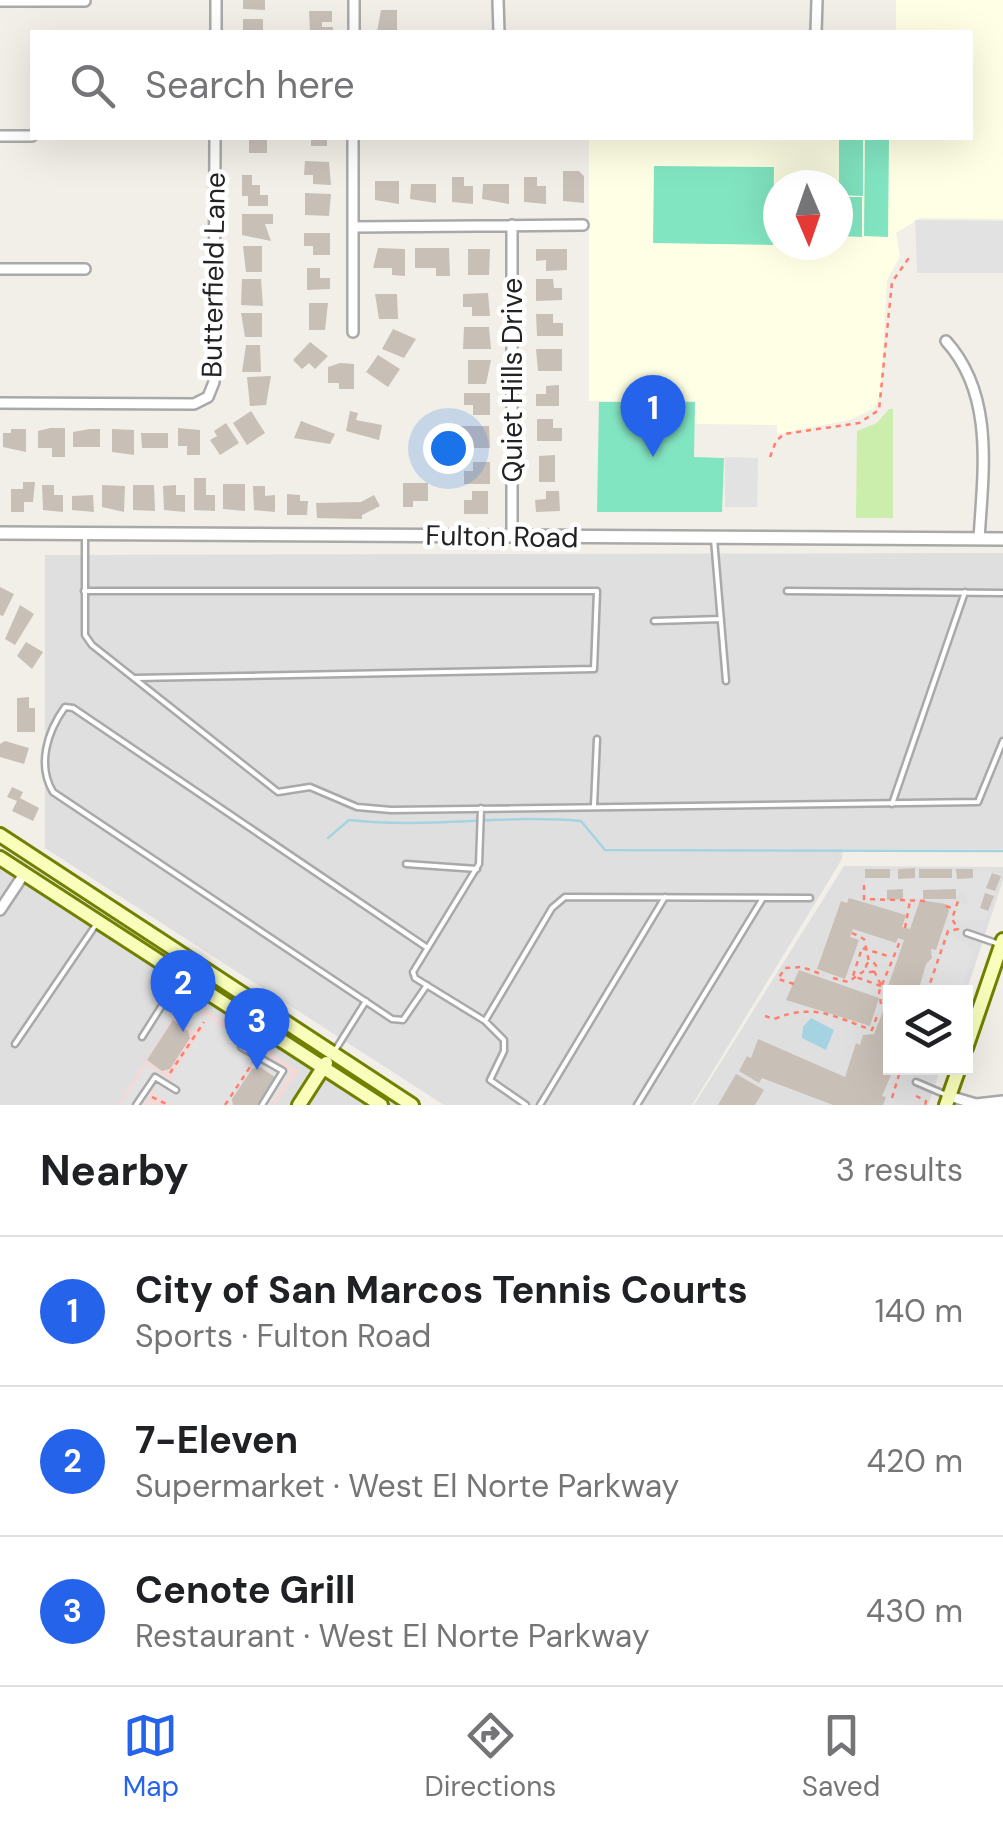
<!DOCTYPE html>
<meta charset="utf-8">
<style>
:root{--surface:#fff;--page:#f6f6f6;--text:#202124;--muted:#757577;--line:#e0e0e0;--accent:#2563eb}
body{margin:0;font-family:"DM Sans",sans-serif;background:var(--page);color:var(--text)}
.controls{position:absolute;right:30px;bottom:30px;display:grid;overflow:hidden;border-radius:0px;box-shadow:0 10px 40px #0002}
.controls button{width:90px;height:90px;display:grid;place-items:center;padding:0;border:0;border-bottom:2px solid var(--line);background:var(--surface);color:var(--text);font:50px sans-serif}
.compass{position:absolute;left:763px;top:170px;width:90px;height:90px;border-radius:50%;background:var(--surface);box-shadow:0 10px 40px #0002;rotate:178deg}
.you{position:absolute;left:448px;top:448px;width:35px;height:35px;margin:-25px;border:8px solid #fff;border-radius:50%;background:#1a73e8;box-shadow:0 0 0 15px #1a73e833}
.badge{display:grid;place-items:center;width:65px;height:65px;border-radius:50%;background:var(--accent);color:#fff;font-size:32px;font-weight:700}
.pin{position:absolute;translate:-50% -82px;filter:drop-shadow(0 2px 5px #0008)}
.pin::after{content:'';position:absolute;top:52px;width:35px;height:30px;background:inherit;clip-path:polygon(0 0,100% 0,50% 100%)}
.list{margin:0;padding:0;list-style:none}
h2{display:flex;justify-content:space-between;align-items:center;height:130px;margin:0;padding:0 40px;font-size:42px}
h2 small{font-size:32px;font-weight:400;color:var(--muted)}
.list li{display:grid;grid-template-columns:65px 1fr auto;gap:30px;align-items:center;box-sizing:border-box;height:150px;padding:0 40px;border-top:2px solid var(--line)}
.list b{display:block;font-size:38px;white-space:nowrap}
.list p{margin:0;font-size:32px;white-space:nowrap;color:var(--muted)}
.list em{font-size:32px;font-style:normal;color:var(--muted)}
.icon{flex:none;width:55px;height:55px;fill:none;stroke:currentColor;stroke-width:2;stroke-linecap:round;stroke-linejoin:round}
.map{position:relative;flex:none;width:1003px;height:1105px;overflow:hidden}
.search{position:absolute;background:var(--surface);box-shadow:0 10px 40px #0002;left:30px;right:30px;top:30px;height:110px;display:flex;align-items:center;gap:25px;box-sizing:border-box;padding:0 35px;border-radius:0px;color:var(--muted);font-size:38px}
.sheet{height:580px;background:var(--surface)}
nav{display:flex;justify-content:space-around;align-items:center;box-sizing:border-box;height:140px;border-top:2px solid var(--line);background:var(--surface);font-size:28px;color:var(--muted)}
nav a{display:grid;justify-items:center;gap:5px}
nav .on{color:var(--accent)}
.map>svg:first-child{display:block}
.residential{fill:#e0dfdf}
.commercial{fill:#f3d9d7}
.education{fill:#feffe4;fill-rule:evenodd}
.grass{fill:#cbeeac}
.pitch{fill:#82e5c1}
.parking{fill:#e2e2e2}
.water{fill:#a6d3e2}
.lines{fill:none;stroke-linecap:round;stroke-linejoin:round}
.stream{stroke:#a6d3e2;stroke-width:2.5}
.building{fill:#c8bfb7}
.service-casing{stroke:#a9a9a9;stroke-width:9}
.minor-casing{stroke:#a9a9a9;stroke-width:14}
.tertiary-casing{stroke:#a9a9a9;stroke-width:16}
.secondary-casing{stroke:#708100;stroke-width:18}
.path{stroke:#ff7f6c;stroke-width:2.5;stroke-dasharray:5 5;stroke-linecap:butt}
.service{stroke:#fff;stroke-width:4}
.minor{stroke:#fff;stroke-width:9}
.tertiary{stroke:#fff;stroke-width:11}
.secondary{stroke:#f9febb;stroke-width:12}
.labels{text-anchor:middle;stroke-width:9;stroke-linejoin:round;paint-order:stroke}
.street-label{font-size:28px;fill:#222;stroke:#fff}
</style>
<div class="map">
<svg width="1003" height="1105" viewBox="0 0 1003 1105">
<rect width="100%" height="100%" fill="#f2efe8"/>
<!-- residential -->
<path class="residential" d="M1003 553V849H843L842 859 692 1105H444L45 848V555Z
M0 848 327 1065 395 1105H0Z
M844 866 1003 867V880L966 993 890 992V1068H941L928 1105H694Z"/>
<!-- commercial -->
<path class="commercial" d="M186 998 299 1071 275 1105H117Z"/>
<!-- education -->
<path class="education" d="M896 0H1003V219L920 218 896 233 900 257 887 280 881 391 875 408 850 420 777 434V425L694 424V401H589V138H970V32H896ZM778 185H838V245H778Z"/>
<!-- grass -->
<path class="grass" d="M889 409H893V518H856L857 431 877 423Z"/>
<!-- pitch -->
<path class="pitch" d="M839 138H863V196L839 195Z
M865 138H889L888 237 864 236Z
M654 166 774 167 773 245 653 243Z
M839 197H862V237L839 236Z
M599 402H695L694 457 724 458 722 512H597Z"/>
<!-- parking -->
<path class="parking" d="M915 220 1003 221V273H917Z
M725 457 758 458 757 507H725Z
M865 871H989L1001 874 985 920 962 921 954 918 959 902 967 905 969 901 960 889 956 898H866Z
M949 934 974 950 960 992H929Z
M185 1002 287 1068 290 1074 270 1105H173L155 1094 157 1085 143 1105H120L147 1065 175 1083 171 1076 201 1031 209 1032 199 1025 194 1031 177 1019Z"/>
<!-- water -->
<path class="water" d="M811 1018 834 1030 826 1050 802 1038 803 1027Z"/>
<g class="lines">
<!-- stream -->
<path class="stream" d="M328 838 349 820C427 829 504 814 581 821L605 850 1003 851"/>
</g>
<!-- building -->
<path class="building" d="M243 0H265V10L243 9Z
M381 10H397V32H377Z
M309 11H332V22H322V27H333V32H310Z
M243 19H263V32H243Z
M249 138H267V153H249Z
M311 138H327V146H311Z
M305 161 329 162 331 185 313 184V175H304Z
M563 171H579L584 176V203L563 201Z
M242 175H252V185H260V195H268V206H248V196H242Z
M452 177H464V186H473V204L452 202Z
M524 177H537V186H546V204L524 202Z
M375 181H399V204L375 200Z
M411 184H436V203L410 199Z
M483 184H509V204L482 199Z
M305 193 331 194 329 216 305 215Z
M242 214H273V224H265L271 241 242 235Z
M304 233H330V255H313V246H304Z
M243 246H262V272H246Z
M378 248 405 249V276L392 275V268H373Z
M415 248H449L450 276H436V268H415Z
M468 249H490L489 275H468Z
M536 249H567V270L546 271V260L536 261Z
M307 268H320V278H330V289L307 290Z
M242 279H261L263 306 241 305Z
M536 279H553L554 288H562V300L536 301Z
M488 293 490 316H472V307H463V294Z
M375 294H397L398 319H379Z
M309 303H328L325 330H309Z
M241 313H262V337H245Z
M536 314H553V323H563V336H537Z
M464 327H489L491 349H463Z
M393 329 416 339 404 358 382 349Z
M310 342 328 356 315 369 309 363 302 369 293 360Z
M246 345H260L261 372H242Z
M536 349H562V371H538Z
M378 355 400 369 388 387 366 372Z
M468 360H491L486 384H468Z
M340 363 354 364V389H339V383H328V367Z
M271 376 266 405 250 406 247 377Z
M559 385V406H536V394H546V386Z
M464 393H490V415H473V405H464Z
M251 411 265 433 247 445 233 423Z
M350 411 358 413 356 420 382 425 379 440 346 431Z
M537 419H553V428H562V441H537Z
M301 421 335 434 330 444 294 438Z
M226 423 239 443 220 455 210 440 217 436 214 431Z
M457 426H489L490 448H472V438L457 439Z
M50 428H65V457H52V448H38V431Z
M178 428 200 430V455H187V446H178Z
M11 429H26V452L3 447V433H11Z
M90 429H100V447H73V432Z
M112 429 134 430V455L112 452Z
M141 433H168V448H142Z
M555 455V482H539V456Z
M473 462H490V484H464V471H473Z
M194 478H206V495H215V511L194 510Z
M23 482H35L33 502H24V512H11V489H23Z
M403 483H428V501H413V507H403Z
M223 484H245V511L223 509Z
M42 485H54V495H63V512L43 510Z
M102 485 125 486 124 512 102 507Z
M133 485H154L155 511 133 510Z
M176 485V495H185V512L164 510 163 486Z
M253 486H265V496L275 495V512L254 510Z
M472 491H488V514H464V500H472Z
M546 491H559L560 511 536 512 535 500 546 499Z
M287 494 300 495V501H308L307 515H287Z
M93 495 94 512 72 510V496Z
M374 495 380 506 362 515V519L317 518 316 503 361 502Z
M0 587 14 594 3 616 0 615Z
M20 605 34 614 15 645 5 639Z
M26 642 43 652 32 669 17 656Z
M29 697V708H35V732H17V698Z
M5 741 29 748 24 764 0 757V744Z
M12 787 23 792 20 798 39 808 33 821 12 811 17 801 7 797Z
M915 868V878L898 879V869Z
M865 869H890V878H865Z
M919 869H952V878H919Z
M956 869H973V878L957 879Z
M992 873 1001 876 995 891 986 888Z
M903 889V899L887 900V890Z
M956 889V899H923V890Z
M985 893 994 896 988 911 980 908Z
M849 898 906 915 902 927 910 929 920 900 946 904 949 911 936 950 931 949 932 958 926 964 918 992H890L894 1068 882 1096 886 1097 883 1105H833L762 1078 759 1083 739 1071 747 1056 751 1058 758 1039 845 1077 856 1043 860 1045 863 1035 874 1034 890 994 886 992 904 940 898 938 896 943 853 929 850 937 859 940 845 979 817 969 841 901 847 903Z
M799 970 879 998 870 1026 786 1000Z
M173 1020 188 1031 190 1038 170 1069 162 1071 147 1060Z
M260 1067 275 1077 257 1105H233L232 1099 252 1069Z
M736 1074 764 1090 755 1105H718Z"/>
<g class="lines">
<!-- service casing -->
<g class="service-casing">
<path id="service" d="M85 537V635L92 645 278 792 310 787 357 807 391 810 978 802 1003 741
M714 539 726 681
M84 591H597L594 669 135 678
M787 591 1003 593
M654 621 721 619
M892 804 965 592
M594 805 597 739
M481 808 479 864 413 972 415 978 485 1021 504 1040V1051L490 1080 526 1105
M406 864 477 869
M967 933 996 943
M426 947 73 708 65 707C47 732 37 765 53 792L392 1019 403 1020 427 985
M485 1021 552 908 565 897 810 898
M142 1037 180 977
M15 1044 95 926
M241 1047 283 1071 262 1105
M334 1052 366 1001
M916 1082 944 1094
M136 1105 155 1077 176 1090
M540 1105 665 897
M637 1105 763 898"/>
</g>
<!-- minor casing -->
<g class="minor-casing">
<path id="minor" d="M498 0 499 32
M0 1H85
M216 32V0
M354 32V0
M816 32 817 0
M0 136H32
M512 225V535
M353 227 583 225
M0 269H85
M353 332V138
M946 341C995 395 983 472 979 539
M0 403 194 404 208 397 214 382 215 138
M0 910 24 874
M949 1096 976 1104 1003 1101"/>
</g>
<!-- tertiary casing -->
<g class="tertiary-casing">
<path id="tertiary" d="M0 533 1003 539"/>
</g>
<!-- secondary casing -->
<g class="secondary-casing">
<path id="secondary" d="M0 835 412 1105
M0 858 381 1105
M966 1048 1003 940
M299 1105 326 1063
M946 1105 959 1068"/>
</g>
<!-- path -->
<path class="path" d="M770 457 776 441 784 434 859 423 879 410 892 282 911 255
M864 885V899L929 901
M946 906 954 909
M905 928 910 901
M852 933 864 939 869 962
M866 967a5 5 0 1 1 10 0a5 5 0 1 1-10 0Z
M874 971 881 985
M833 978 848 982 867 969
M794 984 778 979 785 968 802 967 824 975
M881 986 853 976 862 948 891 957
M927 992 948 931 958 929 952 919 958 901
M881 1004 879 992 901 939
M765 1016 774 1019C814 1003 832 1016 872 1030L877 1016
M170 1073 204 1022
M916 1096 926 1101 925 1105
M152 1097 168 1105
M892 1098 901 1068
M225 1105 254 1061"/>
<!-- service -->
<use href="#service" class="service"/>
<!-- minor -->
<use href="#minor" class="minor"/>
<!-- tertiary -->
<use href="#tertiary" class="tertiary"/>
<!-- secondary -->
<use href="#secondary" class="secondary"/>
</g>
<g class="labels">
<!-- street labels -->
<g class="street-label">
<text transform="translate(213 275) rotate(-89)" y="10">Butterfield Lane</text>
<text transform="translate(512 380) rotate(-90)" y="10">Quiet Hills Drive</text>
<text transform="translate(502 536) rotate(1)" y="10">Fulton Road</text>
</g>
</g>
</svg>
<div class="controls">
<button><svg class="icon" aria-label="layers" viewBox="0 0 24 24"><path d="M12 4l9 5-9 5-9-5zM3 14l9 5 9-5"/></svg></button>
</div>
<svg class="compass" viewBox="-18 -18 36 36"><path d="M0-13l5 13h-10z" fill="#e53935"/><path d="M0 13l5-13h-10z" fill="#757577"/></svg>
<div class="you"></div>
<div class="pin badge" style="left:653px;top:457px">1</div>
<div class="pin badge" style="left:183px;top:1032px">2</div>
<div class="pin badge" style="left:257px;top:1070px">3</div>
<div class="search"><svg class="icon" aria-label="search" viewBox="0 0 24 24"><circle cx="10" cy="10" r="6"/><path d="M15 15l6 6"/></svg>Search here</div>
</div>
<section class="sheet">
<h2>Nearby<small>3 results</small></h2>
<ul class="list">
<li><span class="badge">1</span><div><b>City of San Marcos Tennis Courts</b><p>Sports · Fulton Road</p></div><em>140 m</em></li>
<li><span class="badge">2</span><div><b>7-Eleven</b><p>Supermarket · West El Norte Parkway</p></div><em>420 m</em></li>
<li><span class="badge">3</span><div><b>Cenote Grill</b><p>Restaurant · West El Norte Parkway</p></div><em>430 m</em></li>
</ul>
</section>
<nav>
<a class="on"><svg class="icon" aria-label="map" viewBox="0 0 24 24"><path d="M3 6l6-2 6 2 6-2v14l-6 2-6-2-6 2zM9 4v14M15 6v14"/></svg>Map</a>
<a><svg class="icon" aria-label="directions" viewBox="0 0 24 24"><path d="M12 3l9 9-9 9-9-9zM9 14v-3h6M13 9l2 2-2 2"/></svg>Directions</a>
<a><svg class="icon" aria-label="saved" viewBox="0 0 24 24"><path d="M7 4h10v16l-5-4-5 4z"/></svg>Saved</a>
</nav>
